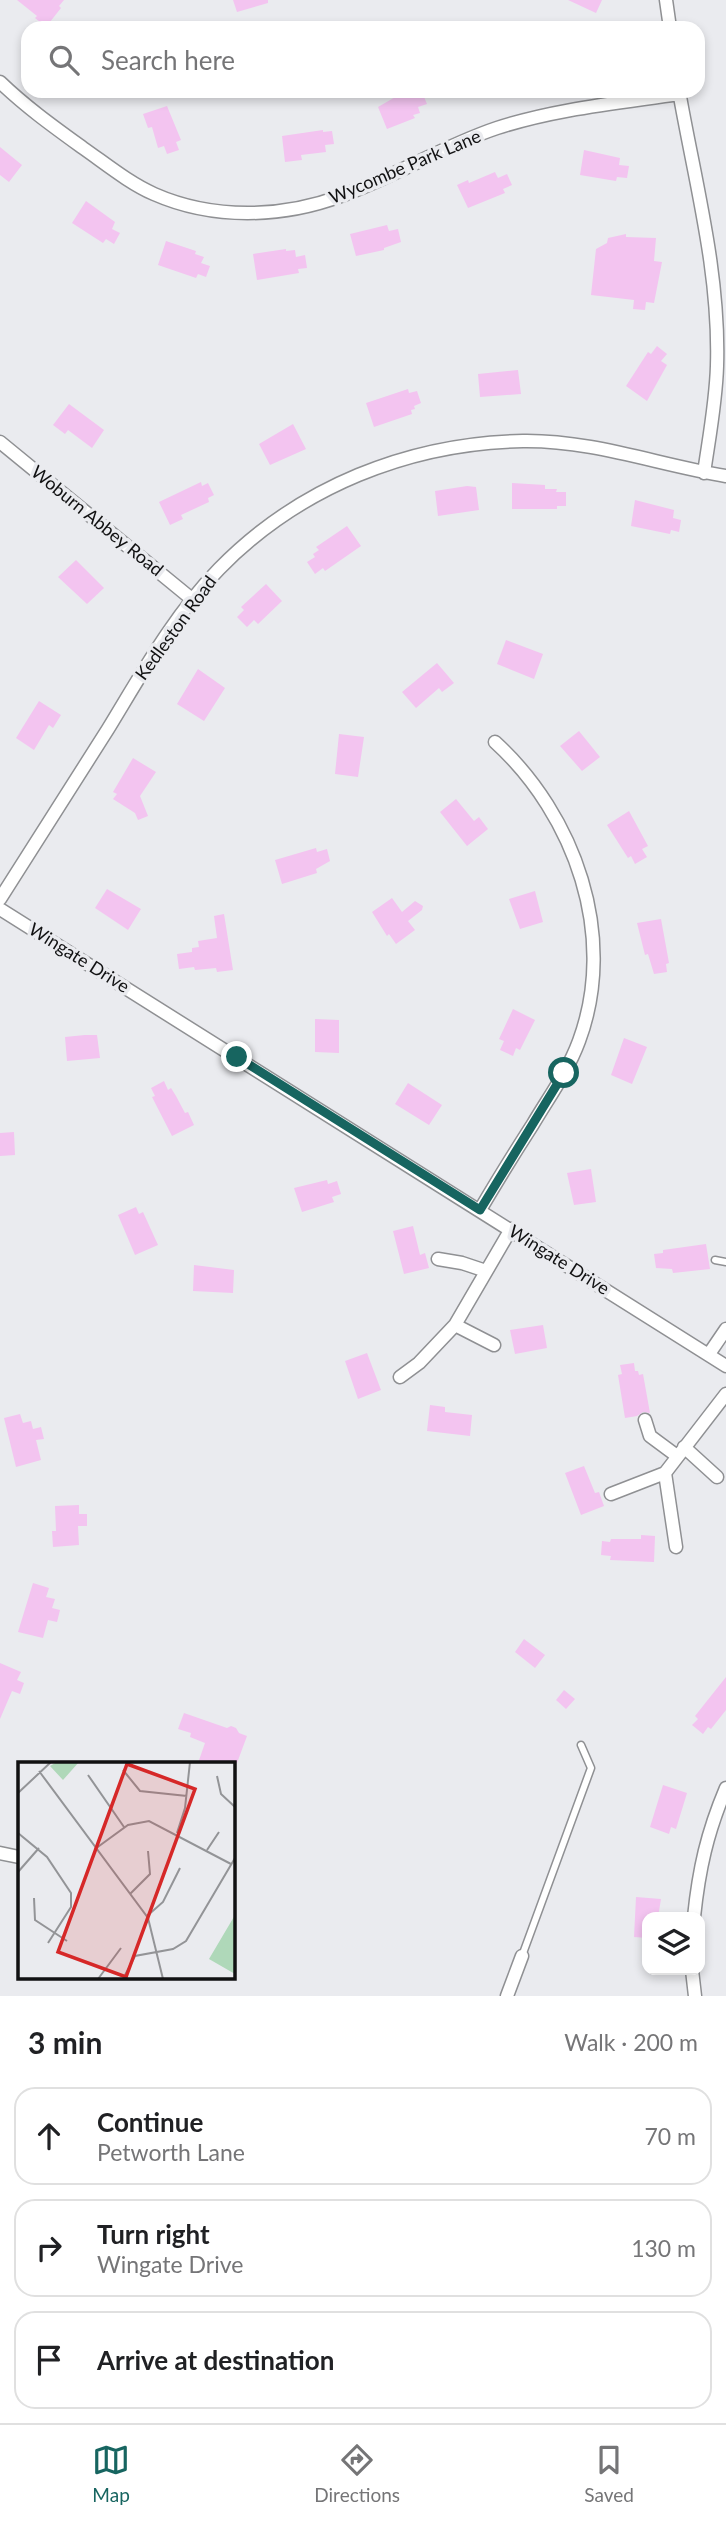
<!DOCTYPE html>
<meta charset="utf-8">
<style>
:root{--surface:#fff;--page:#f2f2f2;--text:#202124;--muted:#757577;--line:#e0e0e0;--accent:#176560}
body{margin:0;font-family:Lato,sans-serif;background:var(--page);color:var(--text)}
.controls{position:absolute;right:21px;bottom:21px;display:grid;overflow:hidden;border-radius:14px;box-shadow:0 4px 10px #0003}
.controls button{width:63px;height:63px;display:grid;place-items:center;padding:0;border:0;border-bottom:2px solid var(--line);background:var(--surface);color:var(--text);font:35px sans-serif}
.stop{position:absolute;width:21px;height:21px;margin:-16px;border:5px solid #176560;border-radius:50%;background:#fff}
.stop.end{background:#176560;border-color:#fff;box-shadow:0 2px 7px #0008}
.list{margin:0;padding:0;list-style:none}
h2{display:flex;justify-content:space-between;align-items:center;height:91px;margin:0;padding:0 28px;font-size:30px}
h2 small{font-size:23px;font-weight:400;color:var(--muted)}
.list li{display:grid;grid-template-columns:46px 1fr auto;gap:21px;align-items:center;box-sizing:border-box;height:98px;margin:0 14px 14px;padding:0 14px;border:2px solid var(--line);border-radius:21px}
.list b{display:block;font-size:26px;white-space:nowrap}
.list p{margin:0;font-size:23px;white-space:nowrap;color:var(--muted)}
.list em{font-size:23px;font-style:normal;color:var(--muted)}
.icon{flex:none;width:38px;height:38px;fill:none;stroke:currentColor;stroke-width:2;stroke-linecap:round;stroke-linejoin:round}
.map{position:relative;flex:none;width:726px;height:1996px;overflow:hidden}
.search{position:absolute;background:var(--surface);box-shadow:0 4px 10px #0003;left:21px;right:21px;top:21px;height:77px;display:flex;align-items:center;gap:18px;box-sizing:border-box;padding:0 24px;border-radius:21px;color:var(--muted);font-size:26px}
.sheet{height:427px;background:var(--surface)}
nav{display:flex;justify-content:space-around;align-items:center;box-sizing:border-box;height:98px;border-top:2px solid var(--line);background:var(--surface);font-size:19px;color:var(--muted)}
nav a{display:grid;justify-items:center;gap:4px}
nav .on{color:var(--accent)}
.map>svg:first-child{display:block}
.building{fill:#f3c4f0}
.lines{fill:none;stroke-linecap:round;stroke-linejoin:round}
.service-casing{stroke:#8f9093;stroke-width:9}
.minor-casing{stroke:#8f9093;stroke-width:15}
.service{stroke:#fff;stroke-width:6}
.minor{stroke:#fff;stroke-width:12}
.route{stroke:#176560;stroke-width:9}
.labels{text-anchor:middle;stroke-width:7;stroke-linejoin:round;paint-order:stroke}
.street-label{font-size:18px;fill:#111112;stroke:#eaebef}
.inset-road{fill:none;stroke:#939497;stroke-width:2}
.view{fill:#d62828;fill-opacity:0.15;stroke:#d62828;stroke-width:3.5}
.inset-edge{fill:none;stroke:#111112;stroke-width:3.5}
</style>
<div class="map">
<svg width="726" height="1996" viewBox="0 0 726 1996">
<rect width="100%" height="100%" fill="#eaebef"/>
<!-- building -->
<path class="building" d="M17 0H64L59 6 61 8 46 27 35 18 37 16Z
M233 0H268V3L237 12Z
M568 0H602L596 13Z
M404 92 405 96 422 92 427 104 418 107 420 113 413 115 415 118 387 129 378 107Z
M167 106 181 140 176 142 179 150 167 154 164 146 158 148 152 127 148 128 143 114Z
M323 130V132L332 131 334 144 325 145 326 152 301 155 302 160 285 162 282 136Z
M0 147 22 165 9 182 0 175Z
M584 150 620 158 619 165 629 166 627 178 617 177 616 181 580 175Z
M495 172 498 178 507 174 512 185 503 189 505 193 468 208 457 185 468 180 469 183Z
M86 201 115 222 112 229 120 233 114 244 106 239 103 243 72 223Z
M387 225 389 231 398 229 401 242 384 248V250L356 256 350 234Z
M626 234V237L656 238 654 261 662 262 654 303 646 302 645 310 633 309 634 300 591 295 596 249 607 243 608 238Z
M166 241 196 251 195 254 204 257 201 263 210 266 206 277 198 274 196 278 158 265Z
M286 249V251L295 250 296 257 305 255 307 268 298 269 299 273 257 280 253 254Z
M657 346 667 354 661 361 667 365 647 401 626 386 648 352 651 354Z
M518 370 521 394 480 397 478 374Z
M408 389 409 393 417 391 421 403 414 406 415 409 411 410 412 414 374 427 366 403Z
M69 404 104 430 92 448 68 430 65 434 53 425Z
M293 424 306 449 270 465 259 444Z
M201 482 202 486 208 483 214 495 208 498 209 502 181 515 183 519 170 525 159 502Z
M512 483 545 485V489H557L556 492H566V506H557V509H512Z
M467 486 476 487 479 510 438 516 435 491Z
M635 500 674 510 673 518 681 520 679 532 671 530 670 534 631 526Z
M347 526 361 546 325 571 323 568 315 574 307 562 315 557 313 554 319 550 316 547Z
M76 560 104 588 87 604 58 577Z
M266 584 282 601 258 624 254 620 247 627 237 617 244 610 241 607Z
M506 640 543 654 534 679 497 664Z
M437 663 454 683 442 692 439 688 416 708 402 692Z
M198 669 225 688 204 721 177 704Z
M39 701 61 715 53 728 49 725 34 750 16 738Z
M579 731 600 757 582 771 560 746Z
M339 734 364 737 358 777 335 774Z
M133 758 156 772 140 796 148 816 138 820 135 813 113 799 117 794 113 792Z
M456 799 474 821 479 817 488 829 467 846 440 812Z
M629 811 648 846 642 849 647 857 635 864 631 856 628 858 607 825Z
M316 848 317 852 327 849 330 861 316 869 317 873 282 884 275 860Z
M107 889 141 909 128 930 95 908Z
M535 891 543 922 520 929 509 899Z
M392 898 402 912 415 901 423 906 422 910 408 921 415 930 396 944 389 934 387 936 372 912Z
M224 914 233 970 217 972 216 968 195 970 194 967 179 969 177 954 192 952V948L199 947 198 941 217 938 214 916Z
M661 919 669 963 666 964 667 972 654 974 648 954 645 955 637 923Z
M513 1009 535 1020 520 1050 516 1048 513 1056 500 1050 504 1041 499 1039Z
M315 1019 339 1020V1053L315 1052Z
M85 1035H97L100 1058 67 1061 65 1037Z
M624 1038 647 1047 632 1084 611 1075Z
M164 1081 168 1090 171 1088 176 1096 185 1113 188 1112 194 1125 172 1136 152 1097 155 1096 151 1088Z
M408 1083 442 1105 429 1125 395 1104Z
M14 1132 15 1155 0 1156V1133Z
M591 1169 596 1202 574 1205 567 1173Z
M327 1180 328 1184 337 1181 341 1194 332 1197 334 1202 302 1212 294 1188Z
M136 1207 139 1214 143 1212 158 1245 135 1255 118 1215Z
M413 1226 420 1255 425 1253 429 1268 404 1274 393 1231Z
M706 1244 710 1269 673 1273 672 1269 656 1268 654 1254 663 1253V1250Z
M194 1265 234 1270 233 1293 193 1291Z
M543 1325 547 1348 515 1354 510 1330Z
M367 1353 381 1390 358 1399 345 1361Z
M634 1363 635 1371H638L639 1375 643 1374 650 1413 643 1412 637 1416 625 1418 618 1375 622 1374 620 1365Z
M430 1405 445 1407V1412L472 1415 470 1436 427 1431Z
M20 1414 23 1423 31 1421 33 1429 41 1427 44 1439 36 1440 41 1460 16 1467 4 1418Z
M584 1466 595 1493 599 1492 604 1506 581 1515 565 1473Z
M79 1505V1514H87V1526H78L79 1545 53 1547 52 1531H56L55 1506Z
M641 1535 655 1536 654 1562 610 1560 611 1556 601 1555 602 1541 610 1542 611 1539H641Z
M33 1583 49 1588 46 1597 55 1599 52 1608 60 1610 57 1622 48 1620 43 1638 18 1632Z
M524 1639 545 1655 535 1668 515 1652Z
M0 1663 21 1672 17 1680 24 1683 20 1694 12 1691 0 1719Z
M726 1677V1710L711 1729 708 1727 703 1734 692 1725 698 1719 695 1716Z
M564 1690 575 1699 566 1709 556 1700Z
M184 1713 227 1728 231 1726 236 1728 239 1733 247 1736 237 1763H198L205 1743 190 1737 191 1733 178 1729Z
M663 1785 687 1793 676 1829 671 1827 669 1834 650 1827Z
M636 1897 661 1899 658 1917H647V1938L634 1937Z"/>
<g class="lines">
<!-- service casing -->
<g class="service-casing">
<path id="service" d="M715 1260 726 1262
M522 1956 591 1768 581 1745"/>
</g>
<!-- minor casing -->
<g class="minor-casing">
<path id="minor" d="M666 0 670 28
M0 82C26 107 54 127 83 148 106 164 129 183 154 194 213 220 282 218 341 196 394 177 443 146 497 128 555 109 618 103 679 94
M679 91C695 182 720 273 717 366 716 402 709 438 704 473
M0 442 193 600
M0 899C36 843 72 786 108 729 141 675 174 615 219 569 299 487 409 443 523 441 592 440 659 465 726 476
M0 909 726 1366
M480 1210C497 1181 515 1152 533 1124 549 1097 568 1071 579 1041 618 936 575 815 495 742
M438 1259 462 1263 486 1271
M455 1325 494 1345
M709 1354 726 1329
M400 1377 419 1363 455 1325 511 1229
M645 1420 650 1436 677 1456
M684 1447 717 1477
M665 1473 676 1547
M611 1494 665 1473 726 1394
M0 1853 19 1857
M694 1917C699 1869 707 1833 726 1788
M692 1970 695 1996
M507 1996 522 1956"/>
</g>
<!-- service -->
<use href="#service" class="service"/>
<!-- minor -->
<use href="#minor" class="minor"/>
</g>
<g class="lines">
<!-- route -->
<path class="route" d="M237 1057 480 1210 564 1073"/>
</g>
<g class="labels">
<!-- street labels -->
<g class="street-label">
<text transform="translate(405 167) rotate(-23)" y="6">Wycombe Park Lane</text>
<text transform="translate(97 521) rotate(39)" y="6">Woburn Abbey Road</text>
<text transform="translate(176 628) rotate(-54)" y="6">Kedleston Road</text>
<text transform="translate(79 958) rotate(32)" y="6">Wingate Drive</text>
<text transform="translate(559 1260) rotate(32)" y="6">Wingate Drive</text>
</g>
</g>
<!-- overview -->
<g transform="translate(18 1762)">
<rect width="217" height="217" fill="#eaebef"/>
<path d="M39 0H61L45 18 32 4ZM217 153V212L191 197Z" fill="#afd8b9"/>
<path class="inset-road" d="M105 8 122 29 169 34M21 9 130 156 145 217M70 13 106 65M199 14 203 32 217 45M0 31 33 0M0 71 29 95 53 131V145L30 181M159 71 167 46 172 0M77 87 110 63 131 59 213 102M189 88 201 70M0 110 21 86M112 132 132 112 130 89M16 136 17 158 49 179M129 154 145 140 162 106M80 217 103 186M105 217 117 194 155 187 168 179 217 96"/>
<path class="view" d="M109 2 177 27 108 215 40 190Z"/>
<rect width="217" height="217" class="inset-edge"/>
</g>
</svg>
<div class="controls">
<button><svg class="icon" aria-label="layers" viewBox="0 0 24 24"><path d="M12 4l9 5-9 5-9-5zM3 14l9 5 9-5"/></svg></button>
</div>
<div class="stop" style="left:564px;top:1073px"></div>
<div class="stop end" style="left:237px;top:1057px"></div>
<div class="search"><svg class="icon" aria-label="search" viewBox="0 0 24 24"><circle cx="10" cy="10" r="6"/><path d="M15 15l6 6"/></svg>Search here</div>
</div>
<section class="sheet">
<h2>3 min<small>Walk · 200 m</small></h2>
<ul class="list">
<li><svg class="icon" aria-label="ahead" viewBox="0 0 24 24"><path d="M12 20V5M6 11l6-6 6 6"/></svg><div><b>Continue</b><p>Petworth Lane</p></div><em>70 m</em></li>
<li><svg class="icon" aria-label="right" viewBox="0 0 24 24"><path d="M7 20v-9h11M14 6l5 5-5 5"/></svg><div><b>Turn right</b><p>Wingate Drive</p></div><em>130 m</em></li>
<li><svg class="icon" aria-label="arrive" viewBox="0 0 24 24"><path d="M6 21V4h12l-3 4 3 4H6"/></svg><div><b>Arrive at destination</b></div></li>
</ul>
</section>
<nav>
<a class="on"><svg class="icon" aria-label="map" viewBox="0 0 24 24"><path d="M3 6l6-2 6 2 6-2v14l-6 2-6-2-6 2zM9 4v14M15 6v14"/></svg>Map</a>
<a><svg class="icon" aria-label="directions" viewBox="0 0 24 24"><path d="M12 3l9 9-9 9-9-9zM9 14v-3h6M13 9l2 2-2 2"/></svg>Directions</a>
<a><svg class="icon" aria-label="saved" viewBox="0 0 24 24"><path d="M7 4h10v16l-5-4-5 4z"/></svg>Saved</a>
</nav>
